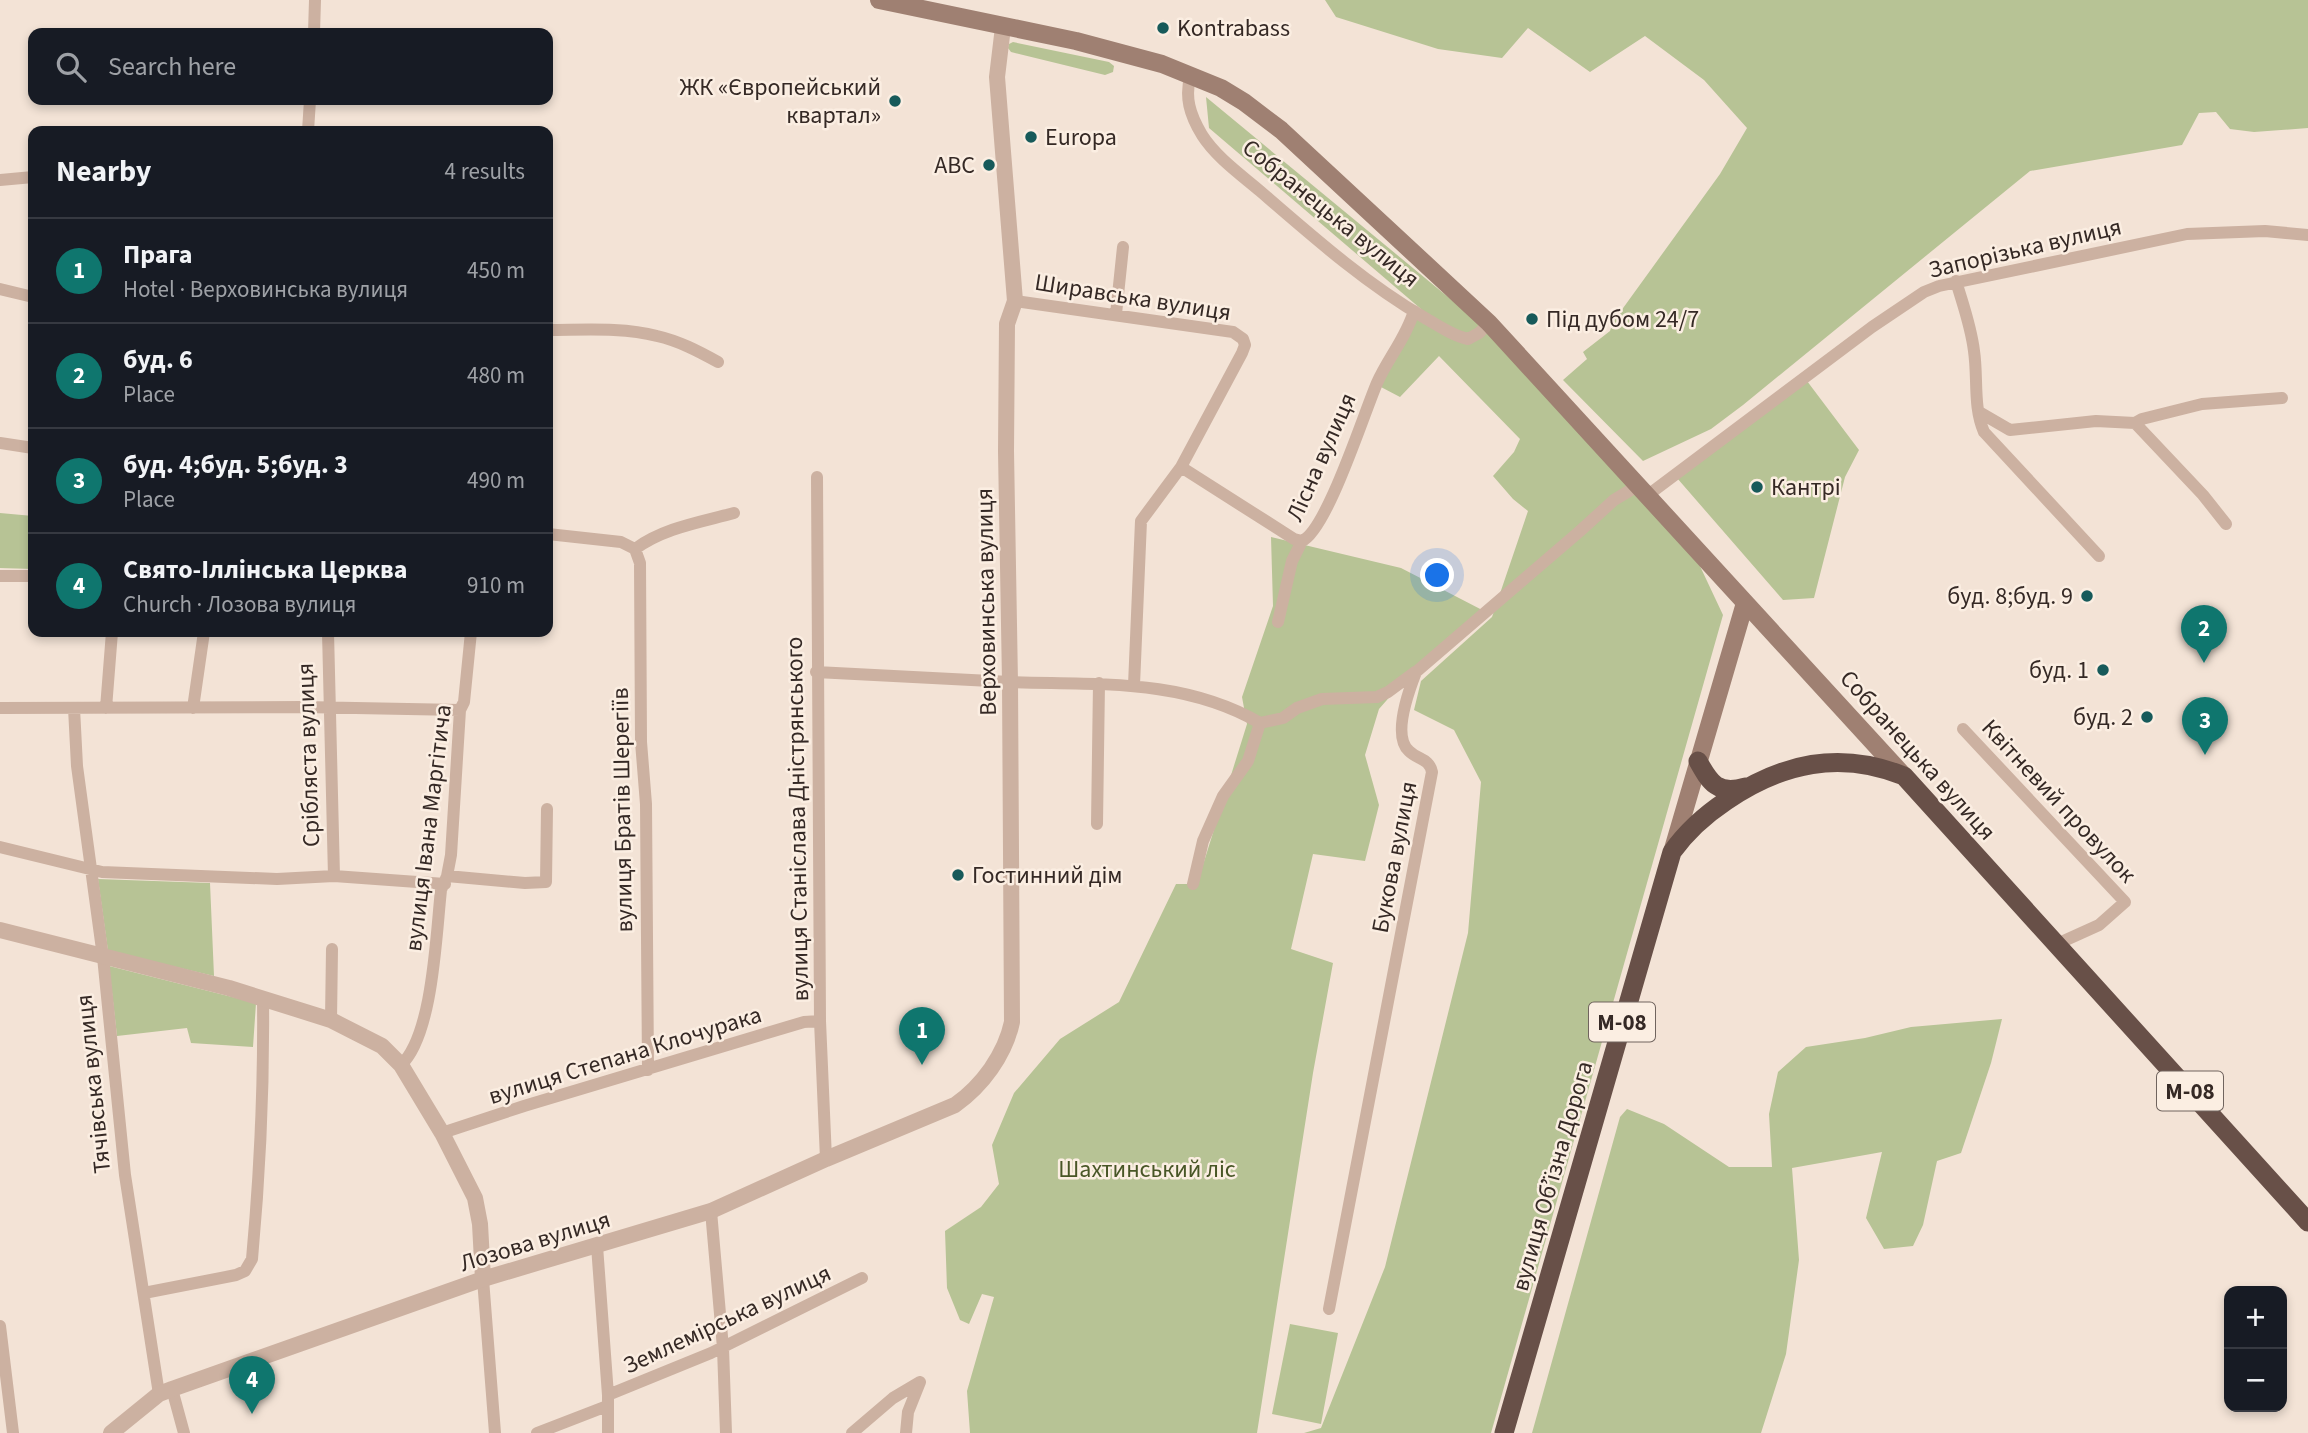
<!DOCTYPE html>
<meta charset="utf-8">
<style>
:root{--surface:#171b24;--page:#242831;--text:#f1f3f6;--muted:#9ea1a6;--line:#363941;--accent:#0f766e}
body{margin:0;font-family:"Source Sans 3",sans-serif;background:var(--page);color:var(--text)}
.controls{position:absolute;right:21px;bottom:21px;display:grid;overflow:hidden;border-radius:14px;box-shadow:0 4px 10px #0003}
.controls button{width:63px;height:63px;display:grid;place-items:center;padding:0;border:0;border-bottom:2px solid var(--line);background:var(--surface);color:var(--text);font:35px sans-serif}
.you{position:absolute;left:1438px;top:576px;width:24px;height:24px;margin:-18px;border:5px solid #fff;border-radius:50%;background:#1a73e8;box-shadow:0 0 0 10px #1a73e833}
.badge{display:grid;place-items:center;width:46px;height:46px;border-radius:50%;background:var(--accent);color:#fff;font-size:23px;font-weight:700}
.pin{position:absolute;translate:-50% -58px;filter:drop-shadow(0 2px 4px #0008)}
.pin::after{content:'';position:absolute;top:37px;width:24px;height:21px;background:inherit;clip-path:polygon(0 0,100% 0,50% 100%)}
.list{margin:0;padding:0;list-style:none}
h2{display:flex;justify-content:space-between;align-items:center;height:91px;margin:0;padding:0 28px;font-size:30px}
h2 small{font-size:23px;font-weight:400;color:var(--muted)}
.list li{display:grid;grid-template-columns:46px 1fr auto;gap:21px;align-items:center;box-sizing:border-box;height:105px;padding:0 28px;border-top:2px solid var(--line)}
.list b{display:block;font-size:26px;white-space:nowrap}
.list p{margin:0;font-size:23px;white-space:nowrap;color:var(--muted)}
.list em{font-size:23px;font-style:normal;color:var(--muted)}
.icon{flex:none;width:38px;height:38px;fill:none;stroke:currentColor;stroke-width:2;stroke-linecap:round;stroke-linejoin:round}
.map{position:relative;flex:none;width:2308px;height:1433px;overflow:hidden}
.search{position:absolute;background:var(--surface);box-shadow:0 4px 10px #0003;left:28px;top:28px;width:525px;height:77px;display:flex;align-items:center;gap:18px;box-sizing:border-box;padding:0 24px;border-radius:14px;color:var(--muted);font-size:26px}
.panel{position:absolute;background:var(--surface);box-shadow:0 4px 10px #0003;left:28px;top:126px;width:525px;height:511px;border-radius:14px}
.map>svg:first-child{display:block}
.green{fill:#b7c395}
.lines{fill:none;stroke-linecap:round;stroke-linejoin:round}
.minor{stroke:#ccb1a1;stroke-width:12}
.tertiary{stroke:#ccb1a1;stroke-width:16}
.secondary{stroke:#9f8072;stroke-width:18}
.trunk{stroke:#685048;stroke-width:19}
.poi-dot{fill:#175a5a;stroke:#fbeee2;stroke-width:2.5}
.labels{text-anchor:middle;stroke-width:5;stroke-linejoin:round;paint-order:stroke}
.shield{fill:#fbeee2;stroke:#70645e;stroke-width:2}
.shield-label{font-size:23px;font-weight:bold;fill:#352925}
.poi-label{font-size:24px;fill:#352925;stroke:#fbeee2;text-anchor:start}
.street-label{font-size:24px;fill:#352925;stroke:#fbeee2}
.park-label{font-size:24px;fill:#485626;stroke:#fbeee2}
</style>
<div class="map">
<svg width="2308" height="1433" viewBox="0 0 2308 1433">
<rect width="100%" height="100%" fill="#f3e3d6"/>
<!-- green -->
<path class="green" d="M1325 0H2308V128L2254 132 2230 129 2216 112 2199 113 2182 145 2030 171 1743 405 1711 429 1643 461 1563 380 1587 359 1583 352 1610 331 1613 322 1720 174 1747 128 1704 80 1645 36 1590 72 1528 28 1502 58 1438 49 1336 17Z
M1013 42 1109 62 1114 66 1113 72 1105 75 1011 52 1008 48 1009 44Z
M1206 97 1471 316 1562 410 1699 564 1723 615 1491 1433H1304L1321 1428 1385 1267 1468 933 1481 782 1454 730 1414 710 1421 681 1492 617 1528 511 1513 499 1493 476 1514 452 1520 439 1439 356 1400 397 1379 386 1421 309 1209 128Z
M1807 381 1859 450 1845 477 1814 598 1783 600 1677 478Z
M0 513 33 516V569L0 568Z
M1271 537 1401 568 1486 612 1415 668 1379 709 1365 755 1379 805 1365 861 1313 854 1291 949 1333 963 1313 1073 1257 1433H970L967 1391 994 1297 982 1294 969 1324 960 1320 947 1288 945 1231 981 1207 999 1184 992 1145 1014 1093 1060 1039 1119 1002 1176 884H1197L1247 724 1242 697 1273 606Z
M98 879 210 883 214 976 108 951Z
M109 966 256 1003 253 1047 191 1043 187 1028 117 1036Z
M2002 1019 1991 1063 1961 1153 1937 1161 1923 1225 1913 1246 1884 1249 1866 1218 1882 1152 1792 1168 1799 1260 1786 1354 1761 1433H1532L1620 1117 1627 1109 1664 1124 1729 1167H1772L1769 1114 1778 1072 1806 1047 1865 1038 1911 1027Z
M1290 1324 1338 1333 1321 1424 1272 1414Z"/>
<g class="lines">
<!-- minor -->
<path class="minor" d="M314 33 315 0
M1191 74C1184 97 1190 115 1202 135 1216 157 1240 174 1260 191 1312 236 1365 283 1425 318 1439 326 1453 336 1468 339L1479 333 1489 323
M308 131 310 100
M0 180 33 177
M1956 281C1963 305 1971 326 1974 351 1978 378 1973 407 1984 432L2099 556
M0 289 33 297
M1015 301 1233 332 1243 339 1245 345 1242 353 1181 467 1141 521 1134 685
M1116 314 1123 247
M548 330C583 330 623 327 657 336 679 341 698 351 718 362
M1979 412 2010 430 2096 421 2135 423 2142 419 2202 404 2282 398
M2135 423 2203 495 2226 524
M0 443 33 448
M1181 467 1294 539 1302 541
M817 477 820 1021 826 1159
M1648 495 1872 327 1924 292 1939 286 2187 234 2265 231 2308 235
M548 534 621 542 635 549C663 528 701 522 734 513
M635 549 640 563 641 742 646 804 648 1070
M0 576H33
M1278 622 1292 561 1302 541C1327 530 1364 413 1377 383 1388 358 1406 338 1414 311
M328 632 334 876
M816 672C881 675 945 679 1010 682 1096 685 1183 678 1260 723L1283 718 1297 708 1322 699 1377 697 1388 692 1415 672
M0 708 303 707 460 710
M74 708 77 766 103 957 125 1175 159 1394
M106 708 112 632
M193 708 204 632
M1963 729 2125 902 2099 925 2057 944
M1097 824 1099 683
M0 847 102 872 277 879 334 876 445 884
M447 876 525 883 546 882 547 809
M1193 884 1203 841 1223 796 1248 761 1260 723
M331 1020 332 949
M401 1065C433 1035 436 935 441 890L447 876 451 855 460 710 464 702 471 632
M442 1133 524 1106 804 1022 820 1021
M711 1211 723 1348 726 1433
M597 1246 608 1395V1433
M483 1279 495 1433
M144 1293 236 1275 245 1271 252 1259C260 1172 264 1085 263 998
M1329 1309 1432 772C1429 758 1418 760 1409 751 1392 736 1409 690 1416 672L1580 531 1614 500 1639 485
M0 1326 13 1433
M172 1389 184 1433
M608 1395 711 1353 862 1278
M537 1433 607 1406
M852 1433 893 1398 920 1382
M906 1433 908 1412 920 1382"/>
<!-- tertiary -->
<path class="tertiary" d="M0 930 229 988 331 1020 382 1046 401 1065 442 1133 475 1198 480 1224 483 1279
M111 1433 159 1394 172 1389 483 1279 711 1211 826 1159 955 1105C982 1086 1005 1055 1012 1022L1010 682 1006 451 1007 324 1015 301 997 77 1003 27"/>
<!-- secondary -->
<path class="secondary" d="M879 0 1076 41 1162 64 1221 88 1244 102 1281 130 1489 323 1904 776
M1673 849 1745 603"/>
<!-- trunk -->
<path class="trunk" d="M1698 761C1710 783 1718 795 1745 787
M1504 1433 1672 852C1687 831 1705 815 1726 801 1782 763 1840 750 1904 776L2308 1222"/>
</g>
<!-- markers -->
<g class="poi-dot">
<circle cx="1163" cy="28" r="7"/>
<circle cx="895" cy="101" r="7"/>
<circle cx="1031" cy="137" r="7"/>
<circle cx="989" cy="165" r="7"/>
<circle cx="1532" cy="319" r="7"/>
<circle cx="1757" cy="487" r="7"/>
<circle cx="2087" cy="596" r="7"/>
<circle cx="2103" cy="670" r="7"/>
<circle cx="2147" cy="717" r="7"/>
<circle cx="958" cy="875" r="7"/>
</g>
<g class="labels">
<!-- shield labels -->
<g class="shield">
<rect x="1589" y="1002.5" width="66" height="39" rx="5"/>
<rect x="2157" y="1071.5" width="66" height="39" rx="5"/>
</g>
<g class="shield-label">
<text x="1622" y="1030">М-08</text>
<text x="2190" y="1099">М-08</text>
</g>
<!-- poi labels -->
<g class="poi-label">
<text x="1177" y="36">Kontrabass</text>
<text x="881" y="95" text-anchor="end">ЖК «Європейський<tspan x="881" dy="28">квартал»</tspan></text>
<text x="1045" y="145">Europa</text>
<text x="975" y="173" text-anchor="end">ABC</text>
<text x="1546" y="327">Під дубом 24/7</text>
<text x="1771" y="495">Кантрі</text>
<text x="2073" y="604" text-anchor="end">буд. 8;буд. 9</text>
<text x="2089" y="678" text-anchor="end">буд. 1</text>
<text x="2133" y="725" text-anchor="end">буд. 2</text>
<text x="972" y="883">Гостинний дім</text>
</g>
<!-- street labels -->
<g class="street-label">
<text transform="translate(1331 213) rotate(39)" y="8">Собранецька вулиця</text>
<text transform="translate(2025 248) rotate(-13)" y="8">Запорізька вулиця</text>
<text transform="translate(1133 297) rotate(9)" y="8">Ширавська вулиця</text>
<text transform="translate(1321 457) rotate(-66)" y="8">Лісна вулиця</text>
<text transform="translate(986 602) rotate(-91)" y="8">Верховинська вулиця</text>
<text transform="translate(308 755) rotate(-92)" y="8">Срібляста вулиця</text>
<text transform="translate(1918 755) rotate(48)" y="8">Собранецька вулиця</text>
<text transform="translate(2059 801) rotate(47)" y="8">Квітневий провулок</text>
<text transform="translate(622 810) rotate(-91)" y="8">вулиця Братів Шерегіїв</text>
<text transform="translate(797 819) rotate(-91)" y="8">вулиця Станіслава Дністрянського</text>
<text transform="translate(428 828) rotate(-83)" y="8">вулиця Івана Маргітича</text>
<text transform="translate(1394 857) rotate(-79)" y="8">Букова вулиця</text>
<text transform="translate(625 1055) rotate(-17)" y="8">вулиця Степана Клочурака</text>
<text transform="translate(93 1084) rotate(-96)" y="8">Тячівська вулиця</text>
<text transform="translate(1552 1176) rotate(-74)" y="8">вулиця Обʼїзна Дорога</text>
<text transform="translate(535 1241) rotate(-17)" y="8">Лозова вулиця</text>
<text transform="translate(727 1319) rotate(-25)" y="8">Землемірська вулиця</text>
</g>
<!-- park labels -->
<g class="park-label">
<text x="1147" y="1177">Шахтинський ліс</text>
</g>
</g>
</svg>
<div class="controls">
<button>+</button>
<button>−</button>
</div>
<div class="you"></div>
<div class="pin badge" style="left:922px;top:1065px">1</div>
<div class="pin badge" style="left:2204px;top:663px">2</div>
<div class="pin badge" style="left:2205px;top:755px">3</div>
<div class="pin badge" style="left:252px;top:1414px">4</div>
<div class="search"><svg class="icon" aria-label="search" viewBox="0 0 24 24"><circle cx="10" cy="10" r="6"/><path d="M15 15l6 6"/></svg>Search here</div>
<section class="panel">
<h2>Nearby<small>4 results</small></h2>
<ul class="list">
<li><span class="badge">1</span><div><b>Прага</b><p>Hotel · Верховинська вулиця</p></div><em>450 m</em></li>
<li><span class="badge">2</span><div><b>буд. 6</b><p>Place</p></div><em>480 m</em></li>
<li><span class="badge">3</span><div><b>буд. 4;буд. 5;буд. 3</b><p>Place</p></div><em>490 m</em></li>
<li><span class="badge">4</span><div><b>Свято-Іллінська Церква</b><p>Church · Лозова вулиця</p></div><em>910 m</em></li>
</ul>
</section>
</div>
